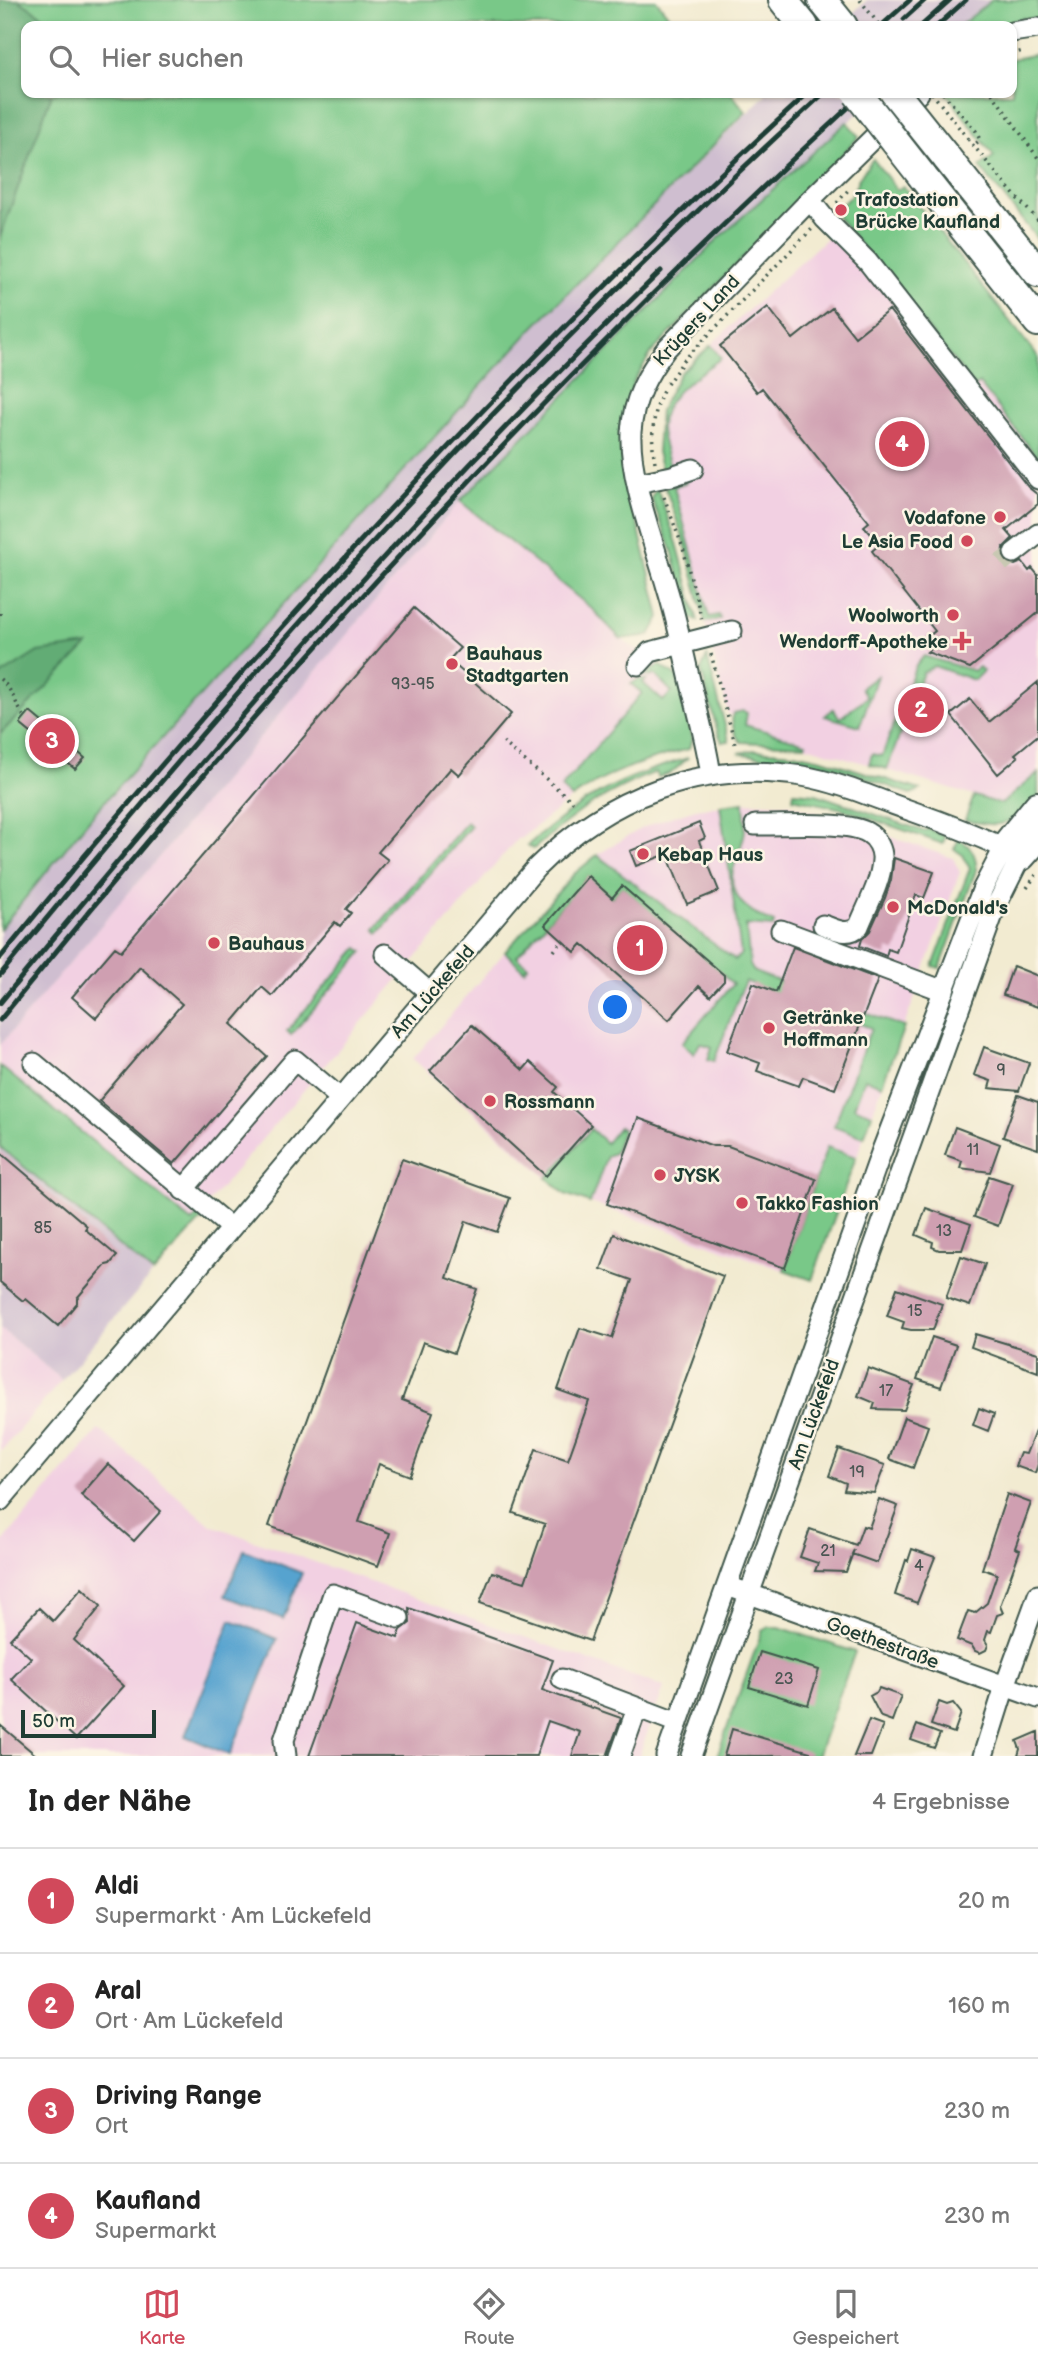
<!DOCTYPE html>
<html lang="de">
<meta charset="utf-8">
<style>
:root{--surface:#fff;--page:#f2f2f2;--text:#222;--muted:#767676;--line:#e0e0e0;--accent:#d1495b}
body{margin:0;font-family:"Balsamiq Sans",sans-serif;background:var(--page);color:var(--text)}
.scale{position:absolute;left:21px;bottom:18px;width:135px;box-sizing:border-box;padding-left:7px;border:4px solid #1f3d34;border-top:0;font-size:19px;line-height:24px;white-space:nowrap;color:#1f3d34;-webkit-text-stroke:5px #fcf5e5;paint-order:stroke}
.you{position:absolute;left:616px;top:1008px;width:24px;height:24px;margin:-18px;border:5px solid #fff;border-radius:50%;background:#1a73e8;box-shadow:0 0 0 10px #1a73e833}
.badge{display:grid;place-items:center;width:46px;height:46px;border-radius:50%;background:var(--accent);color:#fff;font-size:23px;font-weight:700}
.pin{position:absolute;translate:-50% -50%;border:4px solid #fff;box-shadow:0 2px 7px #0006}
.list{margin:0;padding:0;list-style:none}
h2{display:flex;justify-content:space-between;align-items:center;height:91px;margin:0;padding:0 28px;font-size:30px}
h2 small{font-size:23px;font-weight:400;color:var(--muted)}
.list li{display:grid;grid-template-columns:46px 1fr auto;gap:21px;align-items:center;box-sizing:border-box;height:105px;padding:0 28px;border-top:2px solid var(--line)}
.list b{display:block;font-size:26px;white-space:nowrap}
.list p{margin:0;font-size:23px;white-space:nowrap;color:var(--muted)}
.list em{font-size:23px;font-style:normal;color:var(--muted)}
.icon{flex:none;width:38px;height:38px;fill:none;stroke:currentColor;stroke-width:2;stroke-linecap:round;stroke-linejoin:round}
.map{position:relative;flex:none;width:1038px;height:1756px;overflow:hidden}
.search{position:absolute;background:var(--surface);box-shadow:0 2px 5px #0004;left:21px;right:21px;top:21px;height:77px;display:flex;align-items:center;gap:18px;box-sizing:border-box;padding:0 24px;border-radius:14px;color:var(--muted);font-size:26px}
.sheet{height:511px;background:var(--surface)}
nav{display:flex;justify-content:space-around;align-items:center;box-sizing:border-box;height:98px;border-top:2px solid var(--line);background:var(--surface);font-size:19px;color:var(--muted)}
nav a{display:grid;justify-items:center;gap:4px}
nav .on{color:var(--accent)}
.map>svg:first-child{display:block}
.built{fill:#f2d0e2}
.industrial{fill:#cfbed0}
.green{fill:#79c888;stroke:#4c825e;stroke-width:2}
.forest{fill:#62ac74;stroke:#407454;stroke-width:2}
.water{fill:#56a3cf;stroke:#3a7082;stroke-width:2}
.building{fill:#cf9fb1}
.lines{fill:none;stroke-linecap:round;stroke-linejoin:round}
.minor-tunnel{stroke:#c8c8b2;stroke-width:19;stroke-dasharray:19 10;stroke-linecap:butt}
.minor-casing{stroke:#3f574c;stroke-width:23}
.highway-casing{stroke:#3f574c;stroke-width:32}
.path{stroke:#3f574c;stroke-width:3.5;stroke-dasharray:2 5;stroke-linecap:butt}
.minor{stroke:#fff;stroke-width:19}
.highway{stroke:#fff;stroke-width:28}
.rail{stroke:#1f3d34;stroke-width:5}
.highway-bridge-casing{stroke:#3f574c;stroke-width:32;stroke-linecap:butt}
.path-bridge{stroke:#3f574c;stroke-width:3.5;stroke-dasharray:2 5;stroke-linecap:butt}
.highway-bridge{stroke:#fff;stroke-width:28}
.poi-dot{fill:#d1495b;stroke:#fcf5e5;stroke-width:2.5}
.labels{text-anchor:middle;stroke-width:5;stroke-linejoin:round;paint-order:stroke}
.number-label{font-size:16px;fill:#4b5653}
.poi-label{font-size:19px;font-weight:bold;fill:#1f3d34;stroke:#fcf5e5;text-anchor:start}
.street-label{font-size:19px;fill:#1f3d34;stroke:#fcf5e5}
</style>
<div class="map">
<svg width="1038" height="1756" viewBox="0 0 1038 1756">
<rect width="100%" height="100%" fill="#fcf5e5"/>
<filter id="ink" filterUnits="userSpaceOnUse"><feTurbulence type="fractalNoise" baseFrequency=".0143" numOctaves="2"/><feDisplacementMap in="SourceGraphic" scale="14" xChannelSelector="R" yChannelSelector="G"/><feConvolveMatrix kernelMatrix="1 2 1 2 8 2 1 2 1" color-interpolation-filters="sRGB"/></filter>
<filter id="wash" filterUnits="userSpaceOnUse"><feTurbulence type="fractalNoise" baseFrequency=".00686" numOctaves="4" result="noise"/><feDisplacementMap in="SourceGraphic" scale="28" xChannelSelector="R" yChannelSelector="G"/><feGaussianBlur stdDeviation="1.57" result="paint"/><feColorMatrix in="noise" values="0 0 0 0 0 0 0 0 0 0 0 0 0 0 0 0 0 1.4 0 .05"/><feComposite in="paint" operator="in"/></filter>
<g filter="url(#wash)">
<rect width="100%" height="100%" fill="#f2ebd1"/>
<!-- built -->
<path class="built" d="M843 223 974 385 979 382 1038 458V773L1001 804 746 728 728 713 685 543 665 487 657 452 660 410 680 373Z
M460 501 591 608 621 639 677 677 692 738 689 749 639 762 605 776 572 798 520 839 518 838 192 1222 0 1066V1045Z
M744 802 789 804 853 824 953 858 960 872 812 1280 565 1194 413 1059 533 919 574 874 597 855 640 829 670 817 696 809Z
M0 1328 62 1380 0 1452Z
M99 1429 211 1525 664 1687 639 1756H37L0 1725V1545Z"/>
<!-- industrial -->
<path class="industrial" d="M867 0H991L960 26H839Z
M767 93H881L718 239 460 501 0 1045V929L96 811 533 328Z
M0 1147 153 1273 62 1380 0 1328Z"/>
<!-- green -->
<path class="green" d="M18 0H656L677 26H58Z
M992 0H1038V18H1023L994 26H960Z
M1038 54V240L980 167 994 156 946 93H1012V59Z
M52 93H731L746 112 533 328 96 811 0 929V734L46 687 38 652 0 676V237Z
M847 122 859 137 651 353 633 383 621 429 622 460 660 617 650 635 621 639 591 608 460 501 718 239Z
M873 159 897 190 903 186 1038 357V458L979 383 974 386 836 215 834 211 852 195 859 178Z
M711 345 721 358C698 376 662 394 661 427 661 440 667 454 670 466L681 464 662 471 657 452 660 410 680 373Z
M685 481 686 483 674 487 709 617 719 615 720 619 705 622 685 543 665 487Z
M657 488 677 543 698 621 689 616 672 550 651 498Z
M707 656 729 741 722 742 718 733 701 670Z
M924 656 974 671 979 667 983 671 974 680 934 666 923 673 887 769 869 764 872 754 882 756 915 667Z
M660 665 677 677 692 738 689 749C646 760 608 772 572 798L561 788 642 693 631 684 639 679 646 680 643 683 663 701 672 692 654 674 651 677 644 675Z
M877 676 860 726 825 716 833 709 840 718 867 697 861 688Z
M743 711 747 713 745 725 806 743 805 745 741 742C734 735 731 722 733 713Z
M755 750 793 753 822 759 920 790 911 794C880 784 848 769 816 763 790 758 764 759 739 753Z
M688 758 671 773 658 777 656 772C604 792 578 811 536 847L533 849 528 845C582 798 619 778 688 758Z
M1038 773V797C1008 825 1007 829 965 820L974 796 1001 804Z
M794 792 816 794 923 831 929 829 945 836 943 844 843 809 793 798Z
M744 802C744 811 746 821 745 830 744 842 737 855 734 867 725 896 750 914 774 923L773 927 746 925 750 965 754 972 904 1027 882 1085 865 1079 854 1107 872 1114 864 1137 834 1126 871 1028 745 981 714 1061 708 1059 712 1047 700 1043 694 1054 682 1043 733 984 622 887 612 898 588 877 517 956 528 966 524 970 505 952 574 874 597 855 735 960 741 954 720 805Z
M467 822 471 826 379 933 375 929Z
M959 839C971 847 977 854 976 870L940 968 933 966 970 868 963 855 954 849Z
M358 948 363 952 291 1035 287 1031Z
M0 1066 192 1222 199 1214 203 1218 153 1273 0 1147Z
M619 1127 623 1129 614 1153 607 1156 590 1203 565 1194 547 1178 591 1129 606 1143Z
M827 1147 856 1157 812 1280 784 1270Z
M769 1627H779L855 1652 817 1756H717L762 1631Z"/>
<!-- forest -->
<path class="forest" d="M0 0H18L58 26H26V93H52L0 237Z
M88 645 0 734V676L38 652Z"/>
<!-- water -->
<path class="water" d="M244 1550 302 1573 283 1619 225 1596Z
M231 1620 277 1639 230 1755 185 1736Z"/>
<g id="blocks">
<!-- building -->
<path class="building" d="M768 307 793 339 832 308 855 337 889 310 1028 487 1038 495V504L1006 530 1013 538 1003 548 1002 554 1009 564 1015 565 1022 562 1029 571 1032 568 1038 575V613L970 668 927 652 931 649 924 640 935 631 872 551 880 544 864 526 869 522 762 388 757 392 720 346Z
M414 608 460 648 449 660 511 714 459 775 451 768 378 852 388 860 346 909 351 913 340 926 335 922 272 996 262 987 231 1024 267 1056 174 1164 99 1101 182 1004 140 967 96 1018 72 997 115 947 121 951Z
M1038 682V735L1015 754 1018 757 998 774 951 715 970 699 989 722Z
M922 697 935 702 924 733 911 728 914 719 908 717 914 701 920 703Z
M30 712 85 758 75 769 20 724Z
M699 823 705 838 699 841 719 891 687 904 667 854 636 866 630 851Z
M894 858 934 872 924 898 916 895 896 952 888 949 886 956 860 946 862 939 870 931 885 898 891 880Z
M588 876 612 898 622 886 724 975V981L710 996 699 986 669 1020 582 944 575 952 545 925Z
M793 947 878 979 835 1089 803 1077 799 1086 757 1071 760 1063 727 1051 753 983 776 992Z
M1013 966 1038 976V1007L1003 995Z
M472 1025 523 1070 530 1062 558 1087 554 1092 591 1125 546 1176 430 1071Z
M984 1047 1029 1063 1019 1091 989 1088 991 1081 974 1075Z
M1018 1095 1038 1102V1149L1003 1137Z
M638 1118 713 1146H728L816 1179 785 1268 607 1204Z
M955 1127 1000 1144 990 1172 960 1168 962 1161 945 1155Z
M0 1152 87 1226 85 1229 117 1256 110 1264 106 1265 77 1298V1303L58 1326 26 1299 23 1301 0 1282Z
M402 1159 510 1198 497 1232 466 1221 447 1278 477 1289 454 1353 423 1342 402 1400 433 1412 410 1476 379 1464 359 1522 390 1533 378 1566 269 1526Z
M989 1176 1013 1184 998 1226 974 1217Z
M926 1208 971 1224 962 1250H939L932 1247 933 1242 916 1235Z
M614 1234 723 1276 590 1641 480 1603 492 1572 525 1582 545 1524 513 1513 536 1449 568 1460 589 1401 558 1390 580 1328 612 1338 632 1280 601 1269Z
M961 1256 985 1264 970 1306 946 1298Z
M897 1288 942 1304 933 1330H911L902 1328 904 1322 887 1316Z
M975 1334 1038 1353V1372L971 1347Z
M932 1337 956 1345 941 1387 917 1379Z
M868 1368 914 1385 904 1410 873 1409 875 1403 858 1396Z
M979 1408 994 1414 988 1431 973 1425Z
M904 1417 928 1426 913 1468 889 1459Z
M1037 1426 1038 1464 1035 1473 1015 1466 1020 1453 1026 1454Z
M839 1449 885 1465 874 1493 844 1490 846 1483 829 1476Z
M108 1464 161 1511 134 1541 81 1495Z
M1007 1494 1031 1503 1015 1548 1020 1550 1000 1606 1003 1613 997 1615 991 1632 988 1631 985 1640 988 1645 986 1650 980 1653 975 1651 972 1646 957 1640 968 1611 975 1613 987 1603 997 1574 982 1569Z
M879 1499 898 1506 877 1563 852 1554 854 1550 846 1572 815 1571 818 1563 800 1557 810 1529 856 1545 863 1526 869 1528Z
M912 1549 935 1557 917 1603 895 1595 906 1560 908 1561Z
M82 1588 101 1606 74 1640 124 1686 76 1739 11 1679 31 1658 10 1639 39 1608 53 1621Z
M409 1608 553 1660 542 1690 621 1718 607 1756H572L580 1732 548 1721 536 1756H309L357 1623 398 1638 401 1630 410 1623Z
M760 1652 819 1670 808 1705 749 1687Z
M879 1688 901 1696 892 1721 881 1717 870 1696 877 1692Z
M939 1702 947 1705 953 1703 961 1713 954 1733 931 1725Z
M869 1720 883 1725 871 1756H854Z
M0 1725 37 1756H0Z
M917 1725 940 1734 934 1748 911 1740Z
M732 1729 810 1752 809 1756H724Z
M1038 1732V1756H1018L1020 1749 1017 1741Z"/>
</g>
</g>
<g filter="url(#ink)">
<use href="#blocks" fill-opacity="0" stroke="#3f574c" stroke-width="2"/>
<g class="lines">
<!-- minor-tunnel -->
<path class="minor-tunnel" d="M1001 563 1014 553
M917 730 928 699"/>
<!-- minor casing -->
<g class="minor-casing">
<path id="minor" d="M1012 32 1038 28
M810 200 825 219 868 262 1038 479
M638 483 672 476 693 469
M1014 553 1038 534
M638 665 650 652 732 631
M711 775C706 741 697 709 689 676 682 646 676 617 667 588 654 542 629 479 631 432 633 400 647 374 666 349L810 200 919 93
M755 825C781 826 847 820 868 833 877 838 883 850 882 860 881 882 867 906 859 926 848 937 836 929 823 925
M781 930 944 991
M385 954 430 993
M34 1063 231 1228
M183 1190 295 1060 340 1098
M0 1501 536 868C607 797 701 760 802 776 837 782 870 796 903 808 943 822 983 837 1021 856L996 906 691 1756
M736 1589 1038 1698
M562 1679 678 1723
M286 1756 284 1740 333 1594 399 1618
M620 1756 637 1708
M666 1756 881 1153 983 888 1004 848
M983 1756 1005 1686 1038 1595"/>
</g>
<!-- highway casing -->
<g class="highway-casing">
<path id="highway" d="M783 0 804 26
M822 0 843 26
M946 157 1038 273
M922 176 1038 322
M1004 848 1038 806
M1021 856 1038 837"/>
</g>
<!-- path -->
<path class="path" d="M860 0 880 26
M1012 54 1023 51
M943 93 976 131 980 140 974 145
M992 93 1038 158
M968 139 1016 197 1038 220
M837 203 850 188
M667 384 684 360 812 229
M655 462C650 438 653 413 663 391
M664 497 683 548 702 620
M0 613V615
M711 654 736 747
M0 679C13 690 14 702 24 716
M503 742 573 802
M1027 888 1038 872
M554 951 562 941"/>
<!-- minor -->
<use href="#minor" class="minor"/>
<!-- highway -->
<use href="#highway" class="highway"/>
<!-- rail -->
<path class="rail" d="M904 19 925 0
M881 26 910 0
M921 26 950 0
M937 26 966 0
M0 958C250 652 516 359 808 93
M0 975C105 847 212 720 323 597 481 420 649 253 824 93
M0 1003C209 749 424 500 661 271
M0 1020C75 928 151 836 229 746 428 517 640 298 864 93"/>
<!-- highway-bridge casing -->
<g class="highway-bridge-casing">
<path id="highway-bridge" d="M857 93 922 176
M895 93 946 157"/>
</g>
<!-- path-bridge -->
<path class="path-bridge" d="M932 93 968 139"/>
<!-- highway-bridge -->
<use href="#highway-bridge" class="highway-bridge"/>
</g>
</g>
<!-- markers -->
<g class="poi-dot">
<circle cx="841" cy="210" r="7"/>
<circle cx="1000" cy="517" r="7"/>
<circle cx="967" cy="541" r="7"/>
<circle cx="953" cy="615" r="7"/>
<path d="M958.5 630.5h7v7h7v7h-7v7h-7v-7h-7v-7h7z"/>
<circle cx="452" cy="664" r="7"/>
<circle cx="643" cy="854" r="7"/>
<circle cx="893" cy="907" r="7"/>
<circle cx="214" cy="943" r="7"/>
<circle cx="769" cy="1028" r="7"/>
<circle cx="490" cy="1101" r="7"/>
<circle cx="660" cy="1175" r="7"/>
<circle cx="742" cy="1203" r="7"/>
</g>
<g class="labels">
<!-- number labels -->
<g class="number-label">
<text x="413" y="689">93-95</text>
<text x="1001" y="1075">9</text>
<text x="973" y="1155">11</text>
<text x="43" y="1233">85</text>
<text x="944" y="1236">13</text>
<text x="915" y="1316">15</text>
<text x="886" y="1396">17</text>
<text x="857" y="1477">19</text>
<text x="828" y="1556">21</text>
<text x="919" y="1571">4</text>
<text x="784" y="1684">23</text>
</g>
<!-- poi labels -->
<g class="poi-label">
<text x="855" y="206">Trafostation<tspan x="855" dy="22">Brücke Kaufland</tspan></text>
<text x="986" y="524" text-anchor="end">Vodafone</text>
<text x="953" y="548" text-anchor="end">Le Asia Food</text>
<text x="939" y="622" text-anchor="end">Woolworth</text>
<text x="948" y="648" text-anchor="end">Wendorff-Apotheke</text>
<text x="466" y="660">Bauhaus<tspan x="466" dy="22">Stadtgarten</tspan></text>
<text x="657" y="861">Kebap Haus</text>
<text x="907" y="914">McDonald's</text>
<text x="228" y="950">Bauhaus</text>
<text x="783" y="1024">Getränke<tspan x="783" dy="22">Hoffmann</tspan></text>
<text x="504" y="1108">Rossmann</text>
<text x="674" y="1182">JYSK</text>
<text x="756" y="1210">Takko Fashion</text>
</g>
<!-- street labels -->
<g class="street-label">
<text transform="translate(696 320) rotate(-47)" y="7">Krügers Land</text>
<text transform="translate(432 991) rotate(-49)" y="7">Am Lückefeld</text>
<text transform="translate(813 1414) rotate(-70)" y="7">Am Lückefeld</text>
<text transform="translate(883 1642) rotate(20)" y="7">Goethestraße</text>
</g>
</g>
</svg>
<div class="scale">50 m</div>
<div class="you"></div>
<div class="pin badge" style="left:640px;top:948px">1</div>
<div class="pin badge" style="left:921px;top:710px">2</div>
<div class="pin badge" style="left:52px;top:741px">3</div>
<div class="pin badge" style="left:902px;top:444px">4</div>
<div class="search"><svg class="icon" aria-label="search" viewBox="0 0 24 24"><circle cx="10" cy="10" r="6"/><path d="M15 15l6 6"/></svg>Hier suchen</div>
</div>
<section class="sheet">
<h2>In der Nähe<small>4 Ergebnisse</small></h2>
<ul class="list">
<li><span class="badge">1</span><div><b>Aldi</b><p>Supermarkt · Am Lückefeld</p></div><em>20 m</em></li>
<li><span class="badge">2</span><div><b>Aral</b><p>Ort · Am Lückefeld</p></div><em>160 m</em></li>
<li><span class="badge">3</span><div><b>Driving Range</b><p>Ort</p></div><em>230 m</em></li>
<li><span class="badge">4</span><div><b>Kaufland</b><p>Supermarkt</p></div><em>230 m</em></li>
</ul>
</section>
<nav>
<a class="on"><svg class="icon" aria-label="map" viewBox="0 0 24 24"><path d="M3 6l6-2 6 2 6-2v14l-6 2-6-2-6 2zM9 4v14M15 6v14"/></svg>Karte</a>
<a><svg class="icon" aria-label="directions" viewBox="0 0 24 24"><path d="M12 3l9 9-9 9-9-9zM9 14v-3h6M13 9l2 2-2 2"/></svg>Route</a>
<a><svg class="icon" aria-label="saved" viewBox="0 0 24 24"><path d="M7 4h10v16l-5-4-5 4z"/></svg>Gespeichert</a>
</nav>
